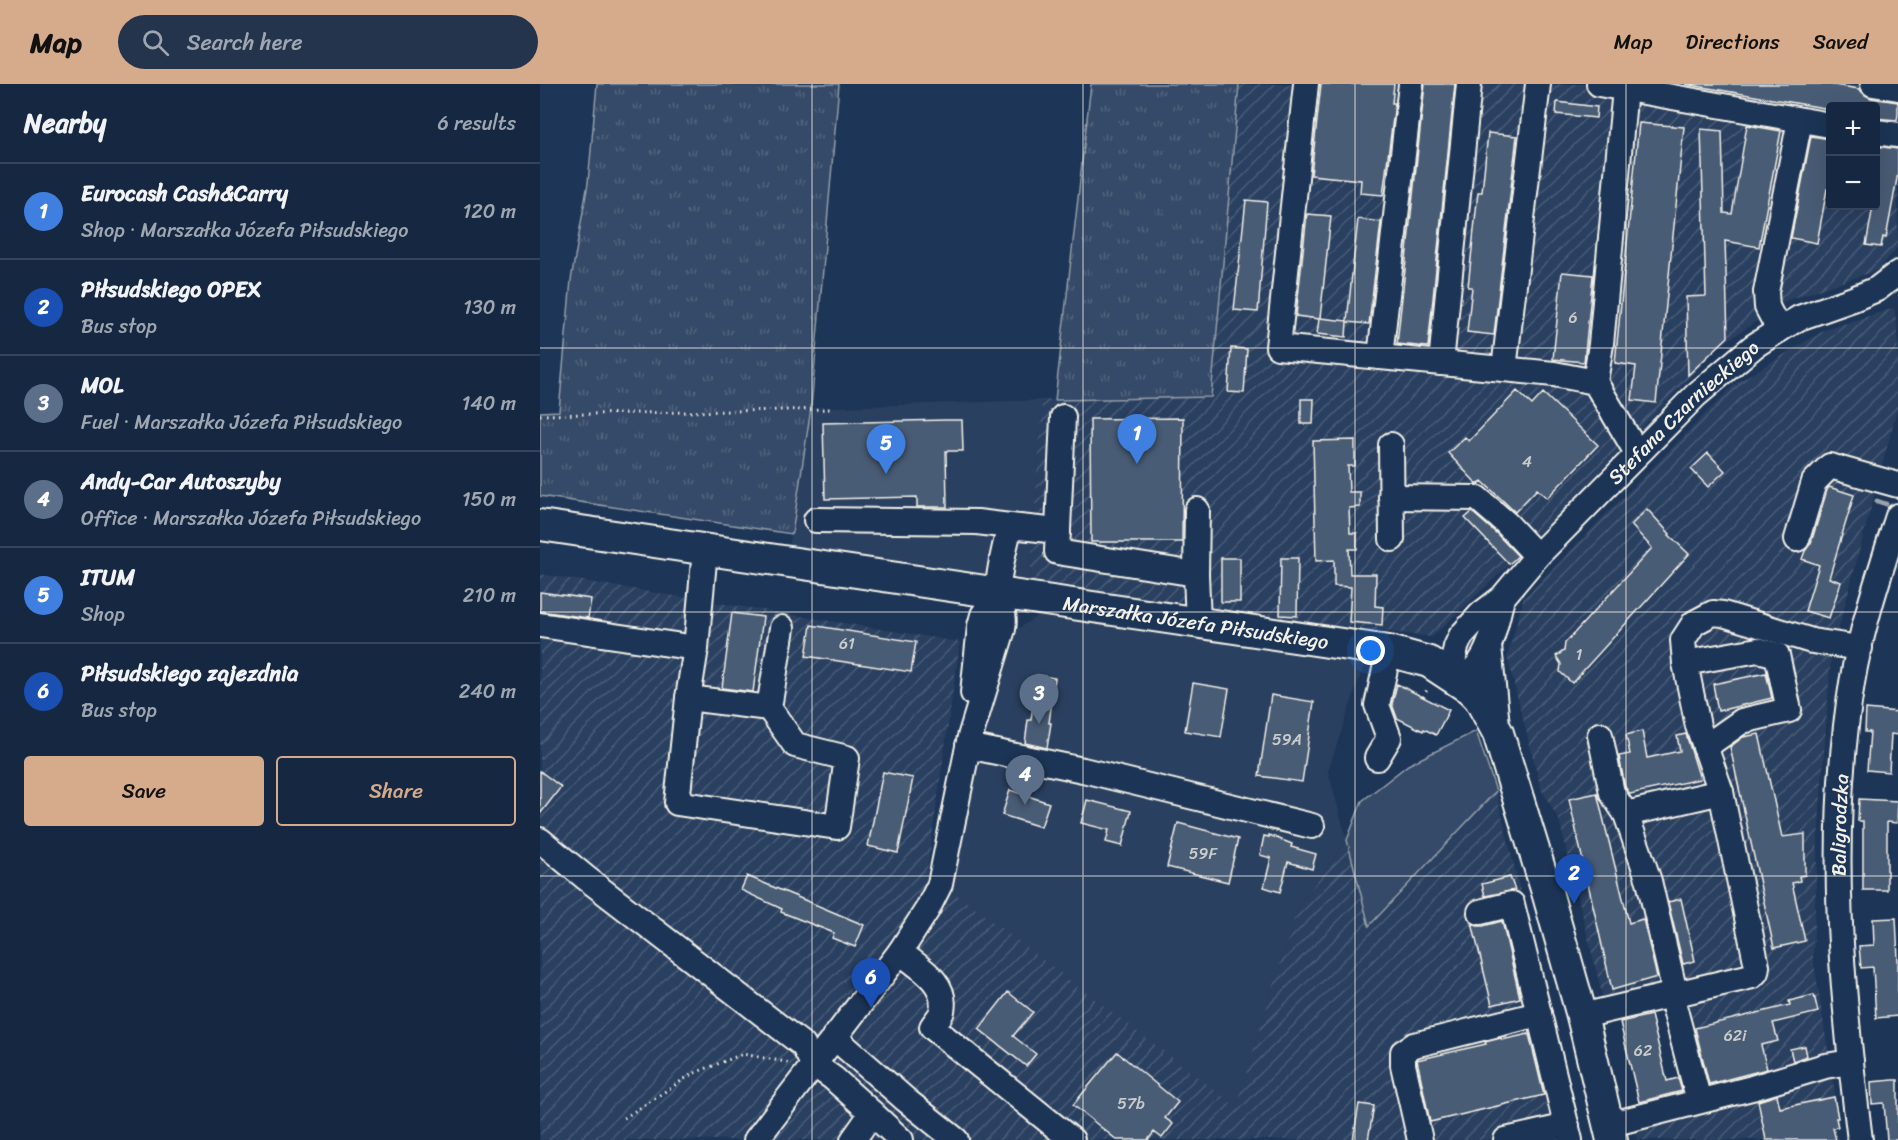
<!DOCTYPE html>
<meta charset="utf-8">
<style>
:root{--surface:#162841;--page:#23344c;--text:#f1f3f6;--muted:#9ea6b1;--line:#35445a;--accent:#d6ab8b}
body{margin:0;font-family:Sriracha,sans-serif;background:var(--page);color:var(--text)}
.controls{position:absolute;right:18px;top:18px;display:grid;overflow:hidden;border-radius:6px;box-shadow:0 6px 24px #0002}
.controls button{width:54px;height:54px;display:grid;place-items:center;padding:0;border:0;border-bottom:2px solid var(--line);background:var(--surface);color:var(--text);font:30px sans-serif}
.you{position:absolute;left:831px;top:567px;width:21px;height:21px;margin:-15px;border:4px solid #fff;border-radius:50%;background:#1a73e8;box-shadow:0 0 0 9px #1a73e833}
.badge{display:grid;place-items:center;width:39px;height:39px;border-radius:50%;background:var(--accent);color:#fff;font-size:20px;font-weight:700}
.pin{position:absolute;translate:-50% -50px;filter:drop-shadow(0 2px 3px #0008)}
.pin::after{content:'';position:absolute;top:32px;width:21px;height:18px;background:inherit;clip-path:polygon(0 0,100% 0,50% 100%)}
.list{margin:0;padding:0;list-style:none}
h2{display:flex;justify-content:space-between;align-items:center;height:78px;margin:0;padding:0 24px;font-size:26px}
h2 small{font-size:20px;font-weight:400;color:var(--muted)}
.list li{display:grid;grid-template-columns:39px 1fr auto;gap:18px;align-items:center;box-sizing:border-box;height:96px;padding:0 24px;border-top:2px solid var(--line)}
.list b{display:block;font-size:22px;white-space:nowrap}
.list p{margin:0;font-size:20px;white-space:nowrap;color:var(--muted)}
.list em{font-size:20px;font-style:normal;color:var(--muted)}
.actions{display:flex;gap:12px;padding:18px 24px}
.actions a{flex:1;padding:14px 0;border:2px solid var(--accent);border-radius:6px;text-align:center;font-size:21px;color:var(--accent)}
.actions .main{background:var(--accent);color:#111}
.icon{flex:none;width:33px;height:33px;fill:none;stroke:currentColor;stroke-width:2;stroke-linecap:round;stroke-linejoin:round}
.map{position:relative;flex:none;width:1358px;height:1056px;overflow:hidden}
header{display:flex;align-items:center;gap:36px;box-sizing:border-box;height:84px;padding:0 30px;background:var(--accent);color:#111}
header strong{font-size:28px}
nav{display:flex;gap:33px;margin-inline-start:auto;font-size:21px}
.search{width:420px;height:54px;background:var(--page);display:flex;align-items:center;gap:15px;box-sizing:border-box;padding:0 21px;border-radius:33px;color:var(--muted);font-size:22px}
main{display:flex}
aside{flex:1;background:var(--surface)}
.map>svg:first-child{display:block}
.built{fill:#2a4060}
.industrial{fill:url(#industrial-furrows);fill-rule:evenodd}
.grass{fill:url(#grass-tufts);stroke:#949ea8;stroke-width:1.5}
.garden{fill:#354a67;stroke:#949ea8;stroke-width:1.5}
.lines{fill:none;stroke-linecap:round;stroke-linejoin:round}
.stream{stroke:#9aa2ab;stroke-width:5}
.building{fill:#485b74;stroke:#f4f1e8;stroke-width:1.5}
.minor-casing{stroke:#f4f1e8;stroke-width:28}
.major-casing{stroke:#f4f1e8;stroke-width:34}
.path{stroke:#f4f1e8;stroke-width:3;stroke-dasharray:1.5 4.5;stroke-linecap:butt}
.minor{stroke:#1d3557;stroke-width:24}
.major{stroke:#1d3557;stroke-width:30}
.grid{fill:none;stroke:#f4f1e8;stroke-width:1.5;stroke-opacity:0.55}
.labels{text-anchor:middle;stroke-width:5;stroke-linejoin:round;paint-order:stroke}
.number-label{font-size:16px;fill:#c9cccb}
.street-label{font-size:20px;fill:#f4f1e8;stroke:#1d3557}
</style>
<header>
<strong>Map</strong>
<div class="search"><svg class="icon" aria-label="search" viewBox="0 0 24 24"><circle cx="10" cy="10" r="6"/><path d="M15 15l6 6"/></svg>Search here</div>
<nav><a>Map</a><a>Directions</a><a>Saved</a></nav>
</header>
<main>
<aside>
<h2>Nearby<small>6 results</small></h2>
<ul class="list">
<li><span class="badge" style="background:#3f7fe0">1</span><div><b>Eurocash Cash&amp;Carry</b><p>Shop · Marszałka Józefa Piłsudskiego</p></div><em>120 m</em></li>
<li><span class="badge" style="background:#1a4fb4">2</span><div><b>Piłsudskiego OPEX</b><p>Bus stop</p></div><em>130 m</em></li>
<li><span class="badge" style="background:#5c6f8a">3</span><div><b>MOL</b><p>Fuel · Marszałka Józefa Piłsudskiego</p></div><em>140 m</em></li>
<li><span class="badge" style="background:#5c6f8a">4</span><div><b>Andy-Car Autoszyby</b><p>Office · Marszałka Józefa Piłsudskiego</p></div><em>150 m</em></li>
<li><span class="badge" style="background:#3f7fe0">5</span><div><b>ITUM</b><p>Shop</p></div><em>210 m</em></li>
<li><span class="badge" style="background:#1a4fb4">6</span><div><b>Piłsudskiego zajezdnia</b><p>Bus stop</p></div><em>240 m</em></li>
</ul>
<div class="actions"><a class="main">Save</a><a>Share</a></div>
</aside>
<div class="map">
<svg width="1358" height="1056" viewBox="0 0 1358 1056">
<defs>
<pattern id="industrial-furrows" width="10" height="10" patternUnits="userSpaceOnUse" patternTransform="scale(1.5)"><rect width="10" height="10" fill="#2a4060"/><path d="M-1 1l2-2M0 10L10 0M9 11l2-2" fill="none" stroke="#4a5c77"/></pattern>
<pattern id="grass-tufts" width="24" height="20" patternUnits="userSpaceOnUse" patternTransform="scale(1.5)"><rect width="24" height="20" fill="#354a67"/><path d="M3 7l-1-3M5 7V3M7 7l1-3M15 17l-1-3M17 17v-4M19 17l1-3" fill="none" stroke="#53657d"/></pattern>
</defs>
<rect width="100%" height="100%" fill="#1d3557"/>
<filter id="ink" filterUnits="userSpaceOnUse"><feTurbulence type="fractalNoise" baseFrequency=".0167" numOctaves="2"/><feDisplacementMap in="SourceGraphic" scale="12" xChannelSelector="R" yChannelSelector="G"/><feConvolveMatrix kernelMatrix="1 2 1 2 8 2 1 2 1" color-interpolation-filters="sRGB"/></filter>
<g filter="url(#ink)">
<!-- built -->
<path class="built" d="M502 316 490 499 249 465 271 324Z
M497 532 824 581 788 687 807 756 758 823 696 1023 407 804 461 576 476 546Z"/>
<!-- industrial -->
<path class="industrial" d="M699 0H1358V163L1338 186 1248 216 1181 261 984 467 892 553 680 528 634 518 490 499 502 316 671 313ZM1290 22H1336V122H1290Z
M1354 224 1358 246V322L1291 573 1278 754 1273 872 1299 1035 1252 1044 1254 1056H1097L1090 1025 1148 1011 1126 917 1067 931 1019 736 1001 705 967 573 984 513 1196 299 1285 246Z
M0 490 420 558 387 788 696 1022 758 823 807 756 830 841 956 707 1041 1056H0Z"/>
<!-- grass -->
<path class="grass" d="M57 0H299L271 324 252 450 0 412V328L19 327 31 196 48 99Z
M551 0H699L671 313 515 316Z"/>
<!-- garden -->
<path class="garden" d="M936 647 956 707 829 842 807 756 822 717 868 681Z"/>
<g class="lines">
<!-- stream -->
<path class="stream" d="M1337 417 1346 420"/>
</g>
<!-- building -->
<path class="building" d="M781 0H854L852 19H855L843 111 820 109 821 96 771 91Z
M885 0H915L888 263 857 260Z
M1145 0H1288L1319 5 1325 11 1331 14 1358 18V31L1357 36 1335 34V22H1290V25Z
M1017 18 1057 23 1056 34 1016 30Z
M1099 39 1144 43 1116 319 1092 316 1096 282 1075 279Z
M1207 41 1241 47 1219 163 1185 157 1188 253 1148 291 1146 213 1166 212 1161 45 1182 47 1184 129 1192 130Z
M948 49 977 52 954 251 927 248 932 203H928L938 108H942Z
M1271 52 1290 55V106L1287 105 1277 159 1251 154Z
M1335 62 1358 65V89L1346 154 1343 153 1341 163 1326 161 1333 122H1335Z
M706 116 727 118 718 228 694 226Z
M767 130 791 132 780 234 807 237 818 135 841 138 829 240 807 238 806 253 777 250 779 235 756 232Z
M1022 188 1053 191 1044 278 1013 275Z
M691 264 707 265 704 309 688 308Z
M977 307 992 321 1003 309 1058 361 1007 414 997 405 975 428 942 397 939 400H937L908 369 925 353 929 357Z
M761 315H774L773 340H761Z
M643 334 642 458H551L550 335Z
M405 336H422L423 367H406L407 423H377V413L285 415 283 339Z
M815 356V382H808L809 408H820V423L809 424 810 449H817V465H809L810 490H836L835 522 843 523 842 541 809 538 811 503 794 502V476L776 477 773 357Z
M1168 369 1185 387 1168 403 1151 385Z
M1289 403 1314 411 1289 494 1301 498 1289 534 1265 527 1279 481 1262 475 1265 467 1271 459 1287 406Z
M1107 425 1130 450 1129 451 1149 470 1032 599 1020 588 1021 580 1016 572 1024 567 1025 559 1112 464 1091 441Z
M932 428 956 449 978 472 969 480 925 434Z
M681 474H700V518H681Z
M741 474H758L757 532 740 531Z
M0 508 51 515 48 534 0 527Z
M192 529 223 533 213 608 182 604Z
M271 541 376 558 371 588 266 572Z
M1226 589 1232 614 1178 627 1173 600Z
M497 591 515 594 509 639H511L507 664 485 659 488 636H491Z
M653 599 689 605 681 653 645 647Z
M857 600 909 626 896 651 884 645 883 647 857 634 852 620Z
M731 611 774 618 762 698 719 692Z
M1326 625 1358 628V651L1351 650 1349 688 1327 686 1330 648H1325Z
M1102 647 1107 674 1140 667 1137 652 1146 650 1160 695 1090 710 1085 703 1079 672 1090 670 1086 651Z
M1219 650 1242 753 1265 750V791L1259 792 1260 797 1252 799 1265 857 1234 864 1190 663 1203 653Z
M0 687 21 703 0 730Z
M343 688 373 694 358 769 328 762Z
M470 706 509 719 501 743 462 731Z
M1057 709 1089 839 1103 835 1117 893 1072 906 1029 715Z
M1319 715 1358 717 1357 739 1347 738V806H1323V737H1318Z
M547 716 591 727 582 762 566 758 569 746 541 739Z
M638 739 698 755 688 798 627 783Z
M729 751 752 760 751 763 776 770 772 785 748 778 740 808 724 803 731 774 720 771 724 752 729 753Z
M207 792 324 841 315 863 292 854 294 849 241 828 242 825 201 806Z
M970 793 975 806 945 812 942 800Z
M1141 815 1155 877 1143 880 1128 818Z
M1356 834 1358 876V932L1336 934 1333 883 1321 884 1319 862 1334 861 1333 835Z
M962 837 980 914 952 921 932 839 937 842H943Z
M468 908 493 928 473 952 496 970 486 982 439 945Z
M1274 911 1278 928 1233 939 1238 957 1221 961 1227 985 1169 1000 1155 944 1250 921 1249 917Z
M1111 931 1127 997 1138 994 1142 1007 1099 1018 1080 938Z
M989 950 1004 1011 890 1038 877 976 946 960 945 958 961 954 962 956Z
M1265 962 1267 972 1253 977 1250 965Z
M577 968 638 1018 625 1034 633 1040 622 1054 614 1048 608 1056H577L533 1021Z
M1353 996H1358V1056H1347L1344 1019 1332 1020 1331 998Z
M1237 1011 1240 1024 1294 1013 1298 1034H1296L1298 1043 1293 1044 1296 1056H1226L1218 1017Z
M819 1020 834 1022 828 1056H813Z"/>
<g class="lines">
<!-- minor casing -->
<g class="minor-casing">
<g id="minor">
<path d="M766 0 738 263 1014 290 1055 298 1097 369"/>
<path d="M1059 0 1290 41"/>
<path d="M1333 0 1358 4"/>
<path d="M1336 48 1358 51"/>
<path d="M1239 246 1227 223 1226 208 1260 36"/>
<path d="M840 273 871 0"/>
<path d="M901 279 929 0"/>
<path d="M964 285 998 0"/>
<path d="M1055 298 1061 260 1085 5"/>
<path d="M523 333 517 468 656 490 658 539"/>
<path d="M851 361 852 455"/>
<path d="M851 413 937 414 966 439 997 472"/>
<path d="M276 436 437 438 470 442"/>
<path d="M1257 455 1274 398 1290 382 1358 401"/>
<path d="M656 490 657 426"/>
<path id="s1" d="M962 514C956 536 950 579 927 590 923 591 918 592 914 593L913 578 916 563 921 552 941 530 962 514 997 472 1156 311 1214 262 1239 246 1259 234 1313 215 1337 205 1358 189"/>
<path d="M0 541 156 564 148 614 137 719 297 743 307 674 255 661 229 624 242 544"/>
<path d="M949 562 957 641"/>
<path d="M156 564 165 466"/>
<path d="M1145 579 1218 566 1237 571 1249 626 1202 637 1165 663"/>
<path d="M433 609 440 542 443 531 458 509"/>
<path d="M148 614 229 624"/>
<path d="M1060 651 1072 709 1086 730"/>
<path d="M428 662 543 686 772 742"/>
<path d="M837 674 849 654 837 621 849 567"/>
<path d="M0 756 46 794 263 961 273 980 293 994 332 1029 313 1056"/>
<path d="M940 828 972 820 1030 1056"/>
<path d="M360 868C378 883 408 898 402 927 401 932 395 938 392 943L532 1056"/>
<path d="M1042 932 1212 892 1216 888 1217 882 1181 708 1158 642 1145 579 1143 556 1154 539 1173 529 1183 530 1272 557 1320 564"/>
<path d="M294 953 366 1016 416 1056"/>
<path d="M1159 1017 1133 918 1132 896 1109 797 1086 730 1181 708"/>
<path d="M332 1029 361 1056"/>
<path d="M1068 1041 1212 1004 1285 982 1311 978"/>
<path d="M216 1056 360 868 387 826 400 800 430 653 463 545C466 529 459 522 458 508 458 489 465 461 470 442L518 447"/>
<path d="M880 1056 863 981V968L874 961 999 930"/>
<path d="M966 1056 1027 1042"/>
<path id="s2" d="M1320 1056C1301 903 1287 752 1312 599 1321 544 1341 485 1358 432"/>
</g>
</g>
<!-- major casing -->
<g class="major-casing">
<g id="major">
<path id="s3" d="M0 441 849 567 889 578 930 605 939 614 958 649 1007 808 1042 932 1072 1056"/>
</g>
</g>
<!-- path -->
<path class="path" d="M0 331 290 325
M883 613 888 604
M84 1034 152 990 203 970 251 979"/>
<!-- minor -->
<use href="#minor" class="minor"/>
<!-- major -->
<use href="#major" class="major"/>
</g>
</g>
<!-- grid -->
<path class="grid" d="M272 0V1056M543 0V1056M815 0V1056M1086 0V1056M0 264H1358M0 528H1358M0 792H1358"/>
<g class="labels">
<!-- number labels -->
<g class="number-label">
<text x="1033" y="239">6</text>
<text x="987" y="383">4</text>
<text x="307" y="565">61</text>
<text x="1039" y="576">1</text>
<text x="747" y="661">59A</text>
<text x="663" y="775">59F</text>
<text x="1195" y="957">62i</text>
<text x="1103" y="972">62</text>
<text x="591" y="1025">57b</text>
</g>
<!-- street labels -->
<g class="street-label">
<text dy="7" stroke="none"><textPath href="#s1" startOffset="458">Stefana Czarnieckiego</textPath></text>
<text dy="7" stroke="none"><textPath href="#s3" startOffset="663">Marszałka Józefa Piłsudskiego</textPath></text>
<text dy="7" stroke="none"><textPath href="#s2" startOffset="316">Baligrodzka</textPath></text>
</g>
</g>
</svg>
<div class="controls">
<button>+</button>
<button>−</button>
</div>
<div class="you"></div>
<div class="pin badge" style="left:597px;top:380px;background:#3f7fe0">1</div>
<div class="pin badge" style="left:1034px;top:820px;background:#1a4fb4">2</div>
<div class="pin badge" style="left:499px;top:640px;background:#5c6f8a">3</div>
<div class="pin badge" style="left:485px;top:721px;background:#5c6f8a">4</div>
<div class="pin badge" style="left:346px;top:390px;background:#3f7fe0">5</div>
<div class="pin badge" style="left:331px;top:924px;background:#1a4fb4">6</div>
</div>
</main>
